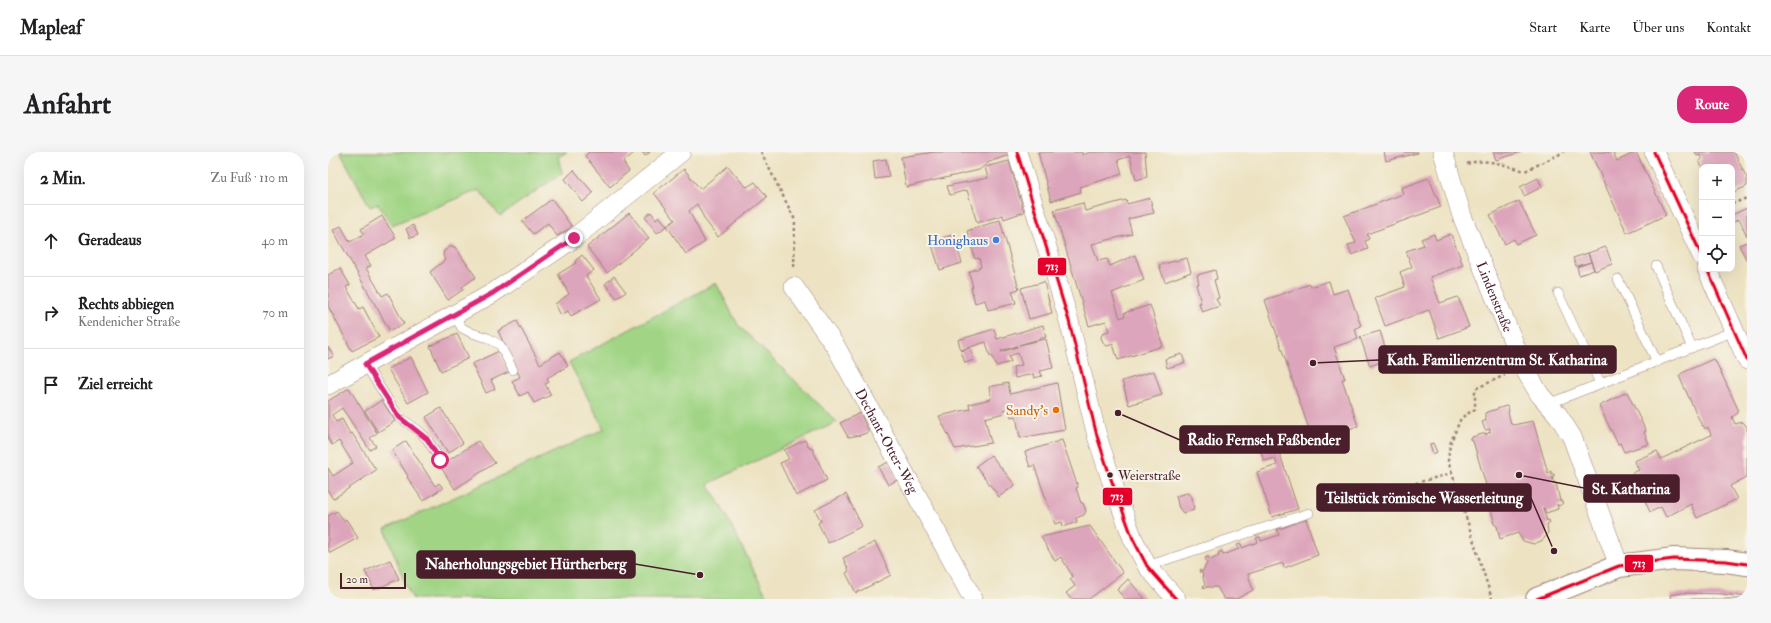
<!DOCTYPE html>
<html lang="de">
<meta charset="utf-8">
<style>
:root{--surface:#fff;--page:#f6f6f6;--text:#202124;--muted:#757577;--line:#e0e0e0;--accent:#db2777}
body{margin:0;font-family:"IM FELL Double Pica",serif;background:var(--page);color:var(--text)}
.controls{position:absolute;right:12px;top:12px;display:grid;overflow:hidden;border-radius:8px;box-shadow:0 4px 16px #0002}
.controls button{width:36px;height:36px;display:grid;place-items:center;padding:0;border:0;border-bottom:1px solid var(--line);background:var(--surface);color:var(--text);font:20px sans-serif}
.scale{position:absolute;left:12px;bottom:10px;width:66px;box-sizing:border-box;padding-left:4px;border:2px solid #4a1f2b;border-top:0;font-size:11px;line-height:14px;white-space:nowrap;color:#4a1f2b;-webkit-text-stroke:3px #f7f3e8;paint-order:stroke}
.stop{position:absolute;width:12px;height:12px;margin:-9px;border:3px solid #db2777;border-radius:50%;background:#fff}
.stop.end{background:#db2777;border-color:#fff;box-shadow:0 1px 4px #0008}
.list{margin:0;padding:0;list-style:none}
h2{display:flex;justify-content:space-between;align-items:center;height:52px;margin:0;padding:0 16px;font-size:17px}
h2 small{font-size:13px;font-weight:400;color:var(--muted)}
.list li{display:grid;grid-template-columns:26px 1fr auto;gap:12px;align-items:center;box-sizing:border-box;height:72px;padding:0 16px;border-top:1px solid var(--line)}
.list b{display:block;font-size:15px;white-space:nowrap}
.list p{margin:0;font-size:13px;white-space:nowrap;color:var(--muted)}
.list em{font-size:13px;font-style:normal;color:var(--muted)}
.icon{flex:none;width:22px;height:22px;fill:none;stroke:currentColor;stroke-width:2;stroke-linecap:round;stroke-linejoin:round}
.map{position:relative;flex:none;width:1419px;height:447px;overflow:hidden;border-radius:16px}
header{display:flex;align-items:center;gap:24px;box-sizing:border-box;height:56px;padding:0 20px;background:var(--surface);border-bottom:1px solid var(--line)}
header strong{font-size:19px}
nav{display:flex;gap:22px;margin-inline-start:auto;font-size:14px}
.intro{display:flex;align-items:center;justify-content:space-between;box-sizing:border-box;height:96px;padding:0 24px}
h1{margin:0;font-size:28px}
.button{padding:10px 18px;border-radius:16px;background:var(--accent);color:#fff;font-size:14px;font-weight:700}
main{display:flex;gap:24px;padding:0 24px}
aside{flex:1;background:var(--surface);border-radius:16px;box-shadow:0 4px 16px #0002}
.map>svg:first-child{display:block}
.green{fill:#a1d585;stroke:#767a58}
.building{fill:#dda5bb;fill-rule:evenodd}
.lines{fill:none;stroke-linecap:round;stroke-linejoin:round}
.service-casing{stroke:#9c8177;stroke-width:10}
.minor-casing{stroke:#9c8177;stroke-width:20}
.tertiary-casing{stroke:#9c8177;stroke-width:24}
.path{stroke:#9c8177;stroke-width:2.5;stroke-dasharray:3 3;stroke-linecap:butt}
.service{stroke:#fff;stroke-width:9}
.minor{stroke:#fff;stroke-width:19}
.tertiary{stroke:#fff;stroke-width:22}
.bus-1-casing{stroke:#f7f3e8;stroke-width:6}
.bus-1{stroke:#e4002b;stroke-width:3}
.route{stroke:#db2777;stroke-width:5}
.shop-dot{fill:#3f7fe0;stroke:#f7f3e8;stroke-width:1.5}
.food-dot{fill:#e8710a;stroke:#f7f3e8;stroke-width:1.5}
.bus-dot{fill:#4a1f2b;stroke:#f7f3e8;stroke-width:1.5}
.labels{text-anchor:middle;stroke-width:4;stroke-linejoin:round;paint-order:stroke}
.bus-label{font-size:13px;fill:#4a1f2b;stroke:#f7f3e8;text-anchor:start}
.shop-label{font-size:14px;fill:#366cbe;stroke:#f7f3e8;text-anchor:end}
.street-label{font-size:14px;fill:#4a1f2b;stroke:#f7f3e8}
.food-label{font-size:14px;fill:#c56008;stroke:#f7f3e8;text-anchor:end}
.leader{fill:none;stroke:#4a1f2b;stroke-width:1.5}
.callout-dot{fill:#4a1f2b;stroke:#f7f3e8;stroke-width:1.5}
.callout{fill:#4a1f2b;stroke:#4a1f2b;stroke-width:1.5}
.callout-label{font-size:15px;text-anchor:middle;font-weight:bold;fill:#fff}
.line-badge{stroke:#f7f3e8;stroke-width:1.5}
.badge-label{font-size:11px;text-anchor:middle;font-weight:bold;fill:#fff}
</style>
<header>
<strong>Mapleaf</strong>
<nav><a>Start</a><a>Karte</a><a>Über uns</a><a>Kontakt</a></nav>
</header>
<div class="intro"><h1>Anfahrt</h1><a class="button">Route</a></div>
<main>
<aside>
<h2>2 Min.<small>Zu Fuß · 110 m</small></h2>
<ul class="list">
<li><svg class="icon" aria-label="ahead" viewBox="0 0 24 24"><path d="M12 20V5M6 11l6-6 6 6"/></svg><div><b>Geradeaus</b></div><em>40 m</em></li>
<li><svg class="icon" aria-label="right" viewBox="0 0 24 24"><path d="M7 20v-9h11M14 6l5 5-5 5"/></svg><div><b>Rechts abbiegen</b><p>Kendenicher Straße</p></div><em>70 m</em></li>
<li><svg class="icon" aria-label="arrive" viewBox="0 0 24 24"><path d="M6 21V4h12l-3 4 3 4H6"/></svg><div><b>Ziel erreicht</b></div></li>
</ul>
</aside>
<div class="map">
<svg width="1419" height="447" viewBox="0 0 1419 447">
<rect width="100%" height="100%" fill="#f7f3e8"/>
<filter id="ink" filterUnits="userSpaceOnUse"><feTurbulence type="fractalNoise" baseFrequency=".025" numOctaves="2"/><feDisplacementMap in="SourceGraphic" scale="8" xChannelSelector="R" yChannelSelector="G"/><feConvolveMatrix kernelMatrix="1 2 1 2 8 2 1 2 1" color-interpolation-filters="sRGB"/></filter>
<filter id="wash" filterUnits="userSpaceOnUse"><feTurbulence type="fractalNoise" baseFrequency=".012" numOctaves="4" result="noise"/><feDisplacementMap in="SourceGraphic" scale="16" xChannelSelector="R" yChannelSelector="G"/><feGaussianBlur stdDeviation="0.9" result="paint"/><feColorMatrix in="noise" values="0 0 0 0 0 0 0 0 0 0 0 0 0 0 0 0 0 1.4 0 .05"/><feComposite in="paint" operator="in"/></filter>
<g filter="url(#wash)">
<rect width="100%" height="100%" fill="#ede3c3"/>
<!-- green -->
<path class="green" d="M12 0H239L230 5 234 21 172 64 151 38 64 73 50 52 42 55Z
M388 131 410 173 509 270 380 332 398 363 440 447H85L78 434 57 377 276 277 241 210Z"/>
<g id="blocks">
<!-- building -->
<path class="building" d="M261 0H307L295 10 301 19 282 35 257 4Z
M314 0H322L317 4Z
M606 0H680L681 3 661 10 651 18 578 35 573 5Z
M710 0H754V3L763 0H817L819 25 808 28 802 4 790 8 794 22 752 35 753 40 723 49Z
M1056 0H1090V1L1058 9Z
M1165 0H1193L1168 8Z
M1262 0H1285L1289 9 1308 0 1338 63 1299 81Z
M1367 0H1406L1419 26V34L1404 41V15H1374L1371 9 1374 7 1372 3 1369 4Z
M558 7 561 25 547 27 545 9Z
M681 9 696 60 676 67 675 63 649 71 639 38 622 43 619 34 660 26 657 15Z
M400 14 415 32 419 35 427 30 439 45 390 85 377 68 369 52 361 59 377 90 358 102 339 74 347 68 326 41 356 17 372 37Z
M246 18 265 41 255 50 237 27Z
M1101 26 1113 55 1039 82 1041 87 1037 89 1040 97 1024 103 1020 93 1028 91 1016 64 1075 42 1073 36Z
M1210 26 1214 35 1196 44 1192 35Z
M822 46 826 61 800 67 804 82 764 92 770 109 779 107 782 114 807 103 816 128 784 141 792 166 797 164 796 161 822 153 835 194 790 208 785 192 779 194 775 191 773 185 775 181 781 179 778 169 761 174 726 58 755 51 757 59 798 48 799 52Z
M224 47 244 75 229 84 220 71 205 82 194 69Z
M1191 49 1208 83 1188 92 1186 87 1177 92 1162 63Z
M1419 56V84L1411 67 1404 71V63Z
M323 60 328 67 331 64 339 74 329 81 317 65Z
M301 61 321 86 279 121 259 95Z
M54 64 68 86 37 104 43 114 38 116 54 144 60 141 76 172 62 179 5 78 13 74 22 90 36 82 33 77Z
M672 68 691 137 684 139 688 151 660 158 657 148 647 151 643 135H645L641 120 653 115 651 106 647 107 639 79Z
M85 73 90 83 82 86 78 77Z
M1106 82 1108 88 1123 82 1135 113 1102 125 1112 151 1130 145 1141 175 1111 186 1101 158 1057 174 1047 146 1077 135 1072 120 1084 115 1078 99 1096 93 1093 87Z
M625 83 634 111 612 118 603 90Z
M1419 90V109L1411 93Z
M123 94 127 95 148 125 134 135 136 137 120 148 102 120 117 108 115 103 116 99Z
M1278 95 1284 112 1267 119 1260 101Z
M1260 101 1263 110 1248 114 1245 106Z
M254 103 266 118 258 124 273 147 243 164 240 159 233 163 227 152 241 142 230 122 248 111 247 109Z
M859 106 863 120 837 130 831 113Z
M1263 110 1266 118 1251 123 1249 115Z
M12 116 22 133 18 135 31 157 35 155 51 185 24 199 0 154V123Z
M887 118 889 127 886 128 891 146 888 147 892 154 874 160 871 151H873L868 132H871L869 123Z
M286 124 298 140 289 146 277 132Z
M1001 129 1005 142 1020 137 1033 174 1027 177 1030 187 1006 195 1017 227H1014L1030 274 985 289 937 148 982 132 983 135Z
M716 130 724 161 701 167 693 136Z
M189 169 212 212 232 200 240 214 219 226 221 230 217 232 223 243 206 251 200 240 192 244 184 229 192 225 170 179Z
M715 173 718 185 691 193 718 187 725 216 712 219 714 224 706 226 705 222 687 226 685 215 694 213 690 201 681 204 683 210 668 214 664 203 662 204 658 190 633 198 630 188 666 177 669 187ZM689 194V195L673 200V199Z
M1052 179 1061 207 1042 214 1032 185Z
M129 182 141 206 113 219 102 194Z
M0 195 6 204 0 207Z
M642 196 646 208 637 211 633 199Z
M171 199 181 220 163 228 167 237 158 241 144 212Z
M854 202 857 211 839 216 837 207Z
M83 205 100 240 80 251 60 217Z
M1385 207 1387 210H1388L1410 257V261L1404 265 1407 272 1415 270 1419 275V325L1402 334 1409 347 1369 366 1363 352 1338 365 1333 355 1322 360 1304 321 1311 318 1306 309 1329 299 1333 307 1383 283 1380 275 1377 277 1375 273 1374 274 1351 224 1354 221Z
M826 219 834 243 801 253 794 229Z
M680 231 682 242 729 231 737 278 692 286 688 264 683 265 681 256 675 258 676 261 657 266 663 291 627 297 611 264 642 257 641 252 663 247 661 235Z
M21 236 49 281 42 286 48 294 42 298 14 256 4 263 8 270 14 267 22 282 24 281 48 318 5 347 0 339V316L5 324 25 311 11 289 4 293 0 286V249Z
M1299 240 1318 279 1316 280 1321 292 1296 300 1292 291 1290 292 1271 254Z
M54 248 67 269 50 280 37 259Z
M1178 254 1180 255 1181 259 1180 260 1183 272 1185 273 1205 269 1220 321 1223 319V322H1226V324L1224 325 1226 331H1228L1232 349H1234L1235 351 1231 354 1229 352 1230 357 1218 361 1216 356H1215L1219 369 1221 368 1222 371 1219 372 1220 381 1215 388 1206 392 1195 389 1190 381 1172 387 1169 374 1166 372 1165 369 1166 368 1159 344 1157 345 1156 343 1157 339 1160 340 1145 289 1142 288 1144 287V285L1158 281V283L1161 280 1162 281V277L1157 278 1154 270 1159 268 1157 267V261Z
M113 256 135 291 120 301 98 265Z
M532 261 541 280 533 283 520 285 512 271Z
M945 281 970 357 944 365 929 320 949 313 947 306 936 309 929 287Z
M477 288 482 297 484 296 499 328 468 344 452 311 461 307 456 298Z
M734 288 750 335 748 336 753 351H755L758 359 756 363 748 366 749 370 735 375 734 370 727 372 706 313 702 315 697 300Z
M78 289 107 334 111 331 115 336 95 349 79 325 80 324 64 298Z
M150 289 167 311 127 337 112 314Z
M1105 291 1109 300 1105 302 1102 292Z
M663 303 687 333 671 345 648 314Z
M561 310 571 327 560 333 550 315Z
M859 341 864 345 866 358 855 361 851 356 848 344Z
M518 342 534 374 500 391 490 371 493 369 487 358Z
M9 359 16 369 18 367 30 386 2 401 0 397V364Z
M978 367 990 403 956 416 955 411 920 422 925 438 908 447H896L889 435H878L876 437 875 435 877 433 874 421 871 420 872 418 874 420 879 411 877 406 880 405 882 408 891 404 890 401 894 399 895 403 911 397 909 393 913 392 914 396 930 390 928 386 932 385 933 389 951 383 949 378Z
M762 374 795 421 761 447H743L738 441 747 434 742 427 745 425 733 405 727 409 713 385Z
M547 390 563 423 528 441 518 421 521 419 515 406Z
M62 408 71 427 46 438 37 419Z
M800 427 817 447H797L789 438Z
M1354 441 1394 442 1419 445V447H1343L1342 443Z"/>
</g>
</g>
<g filter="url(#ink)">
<use href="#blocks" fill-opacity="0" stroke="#9c8177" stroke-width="1"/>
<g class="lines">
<!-- service casing -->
<g class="service-casing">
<path id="service" d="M1328 114 1364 196
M1290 127 1329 210
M1230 141 1272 231
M126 163 134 176 144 181 160 186 172 193 185 218
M37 212 71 265 91 279 99 287 112 308
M1220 252 1406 179
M819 414 981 361"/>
</g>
<!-- minor casing -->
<g class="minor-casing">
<g id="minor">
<path d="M689 0 726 118 741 169 769 284 783 327 805 387 819 414 848 447"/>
<path id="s1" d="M1115 0 1134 64 1196 216 1212 243 1230 263 1244 285 1291 414"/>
<path d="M1326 0 1374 104"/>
<path d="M1379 117 1419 208"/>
<path id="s2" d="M466 135 508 195 645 447"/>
<path d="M0 233 165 141 246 86 353 0"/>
</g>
</g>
<!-- tertiary casing -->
<g class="tertiary-casing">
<path id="tertiary" d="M1209 447 1291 414 1346 407 1398 409 1419 412"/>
</g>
<!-- path -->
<path class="path" d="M433 0 467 68 466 116
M1139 12C1157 5 1179 14 1197 19L1236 0
M1404 52 1419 46
M1124 321 1120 309 1122 292 1133 266 1147 257V237L1177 223
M995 357 1124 321 1164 447"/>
<!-- service -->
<use href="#service" class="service"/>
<!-- minor -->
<use href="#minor" class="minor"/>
<!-- tertiary -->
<use href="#tertiary" class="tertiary"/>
<!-- bus-1 casing -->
<g class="bus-1-casing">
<path id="bus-1" d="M689 0 741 169 769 284 783 327 805 387 819 414 848 447
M1326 0 1374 104
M1379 117 1419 208
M1209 447 1291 414 1346 407 1398 409 1419 412"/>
</g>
<!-- bus-1 -->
<use href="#bus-1" class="bus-1"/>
</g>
</g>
<g class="lines" filter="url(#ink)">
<!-- route -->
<path class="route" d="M112 308 99 287 71 265 37 212 165 141 246 86"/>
</g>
<!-- markers -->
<circle class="shop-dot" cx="668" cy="88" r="4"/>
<circle class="food-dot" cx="728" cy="258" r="4"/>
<circle class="bus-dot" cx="782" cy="323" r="3.5"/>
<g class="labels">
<!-- bus labels -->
<g class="bus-label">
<text x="790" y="328">Weierstraße</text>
</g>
<!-- shop labels -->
<g class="shop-label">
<text x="660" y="93">Honighaus</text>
</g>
<!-- street labels -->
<g class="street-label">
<text dy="5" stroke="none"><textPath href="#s1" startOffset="154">Lindenstraße</textPath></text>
<text dy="5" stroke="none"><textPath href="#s2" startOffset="180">Dechant-Otter-Weg</textPath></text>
</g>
<!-- food labels -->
<g class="food-label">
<text x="720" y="263">Sandy's</text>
</g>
</g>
<!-- callouts -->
<path class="leader" d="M985 211L1051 208M790 261L852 288M1191 323L1256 336M1226 399L1203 346M372 423L307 412"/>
<g class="callout-dot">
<circle cx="985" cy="211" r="4"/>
<circle cx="790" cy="261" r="4"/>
<circle cx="1191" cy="323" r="4"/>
<circle cx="1226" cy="399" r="4"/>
<circle cx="372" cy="423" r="4"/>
</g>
<g class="callout">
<rect x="1051" y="194" width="237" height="27" rx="4"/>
<rect x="852" y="274" width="169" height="27" rx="4"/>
<rect x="1256" y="323" width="95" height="27" rx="4"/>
<rect x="989" y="332" width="214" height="27" rx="4"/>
<rect x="89" y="399" width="218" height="27" rx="4"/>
</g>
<g class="callout-label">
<text x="1169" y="213">Kath. Familienzentrum St. Katharina</text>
<text x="936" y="293">Radio Fernseh Faßbender</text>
<text x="1303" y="342">St. Katharina</text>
<text x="1096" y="351">Teilstück römische Wasserleitung</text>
<text x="198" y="417">Naherholungsgebiet Hürtherberg</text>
</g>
<g class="line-badge">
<rect x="709" y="105" width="30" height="19" rx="4" fill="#e4002b"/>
<rect x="774" y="335" width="31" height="19" rx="4" fill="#e4002b"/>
<rect x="1296" y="402" width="30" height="19" rx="4" fill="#e4002b"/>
</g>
<g class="badge-label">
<text x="724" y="118">713</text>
<text x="789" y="348">713</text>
<text x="1311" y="415">713</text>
</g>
</svg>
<div class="controls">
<button>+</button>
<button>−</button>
<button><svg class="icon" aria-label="locate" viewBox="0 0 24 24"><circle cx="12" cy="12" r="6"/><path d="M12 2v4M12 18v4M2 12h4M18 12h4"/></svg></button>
</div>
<div class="scale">20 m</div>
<div class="stop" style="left:112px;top:308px"></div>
<div class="stop end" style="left:246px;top:86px"></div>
</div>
</main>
